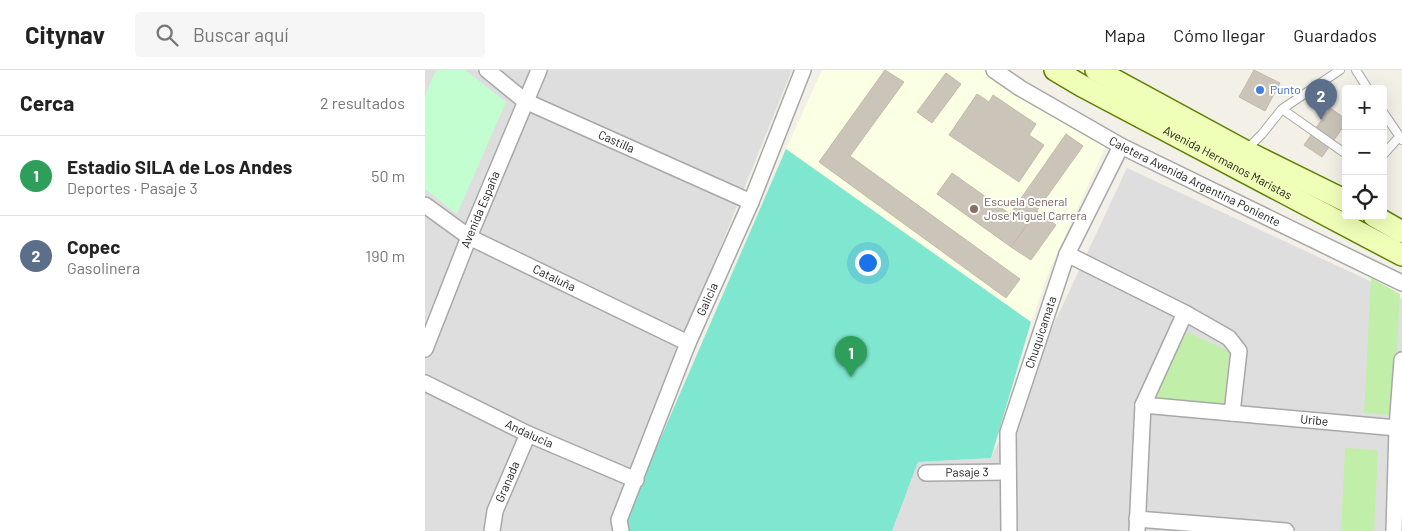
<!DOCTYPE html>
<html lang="es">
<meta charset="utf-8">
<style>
:root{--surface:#fff;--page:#f6f6f6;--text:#222;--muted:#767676;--line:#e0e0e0;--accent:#d93025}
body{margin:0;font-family:Barlow,sans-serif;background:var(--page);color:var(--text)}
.controls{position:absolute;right:15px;top:15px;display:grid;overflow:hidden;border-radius:5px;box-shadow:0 5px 20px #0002}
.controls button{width:45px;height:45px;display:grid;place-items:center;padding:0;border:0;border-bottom:1px solid var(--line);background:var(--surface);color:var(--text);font:25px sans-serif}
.you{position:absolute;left:442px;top:192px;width:18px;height:18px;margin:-12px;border:4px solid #fff;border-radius:50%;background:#1a73e8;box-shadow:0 0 0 8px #1a73e833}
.badge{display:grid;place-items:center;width:32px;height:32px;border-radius:50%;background:var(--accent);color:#fff;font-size:16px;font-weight:700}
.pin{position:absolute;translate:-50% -41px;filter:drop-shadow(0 1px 2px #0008)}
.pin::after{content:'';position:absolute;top:26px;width:18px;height:15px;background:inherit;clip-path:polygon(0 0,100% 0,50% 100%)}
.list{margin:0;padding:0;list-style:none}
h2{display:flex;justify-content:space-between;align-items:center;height:65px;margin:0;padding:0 20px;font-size:21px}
h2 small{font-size:16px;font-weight:400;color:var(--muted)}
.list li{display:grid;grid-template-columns:32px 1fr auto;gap:15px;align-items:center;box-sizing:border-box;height:80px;padding:0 20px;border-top:1px solid var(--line)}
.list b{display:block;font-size:19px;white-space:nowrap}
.list p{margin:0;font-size:16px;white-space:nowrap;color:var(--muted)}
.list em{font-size:16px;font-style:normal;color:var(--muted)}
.icon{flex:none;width:28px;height:28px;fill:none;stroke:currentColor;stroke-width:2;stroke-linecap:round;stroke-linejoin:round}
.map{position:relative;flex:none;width:977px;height:461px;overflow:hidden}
header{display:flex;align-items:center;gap:30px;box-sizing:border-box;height:70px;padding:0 25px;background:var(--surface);border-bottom:1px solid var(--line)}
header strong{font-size:24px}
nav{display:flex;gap:28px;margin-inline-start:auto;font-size:18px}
.search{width:350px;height:45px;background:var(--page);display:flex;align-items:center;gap:12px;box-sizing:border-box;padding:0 18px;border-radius:5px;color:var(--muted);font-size:19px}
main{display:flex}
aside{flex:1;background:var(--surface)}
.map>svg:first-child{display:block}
.residential{fill:#dfdede}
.education{fill:#fbffe3}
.grass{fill:#c1efa9}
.park{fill:#c2fed0}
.pitch{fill:#7fe7cf}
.building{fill:#cac4b9;stroke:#c5b9a8}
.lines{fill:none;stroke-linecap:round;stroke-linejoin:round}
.lane-casing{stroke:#a8a8a8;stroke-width:10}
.street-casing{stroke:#a8a8a8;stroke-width:18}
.secondary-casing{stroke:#5e8000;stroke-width:24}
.lane{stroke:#fff;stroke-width:8}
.street{stroke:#fff;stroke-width:15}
.secondary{stroke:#f0ffb8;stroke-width:21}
.shop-dot{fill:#3f7fe0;stroke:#fff;stroke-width:2}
.education-dot{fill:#8d6e63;stroke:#fff;stroke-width:2}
.labels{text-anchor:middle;stroke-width:4;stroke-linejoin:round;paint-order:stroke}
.shop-label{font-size:12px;fill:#366cbe;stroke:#fff;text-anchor:start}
.street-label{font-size:12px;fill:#212121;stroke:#fff}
.education-label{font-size:12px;fill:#785e54;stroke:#fff;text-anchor:start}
</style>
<header>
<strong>Citynav</strong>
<div class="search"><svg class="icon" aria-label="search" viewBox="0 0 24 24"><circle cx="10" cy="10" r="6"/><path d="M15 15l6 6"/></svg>Buscar aquí</div>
<nav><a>Mapa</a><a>Cómo llegar</a><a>Guardados</a></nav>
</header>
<main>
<aside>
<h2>Cerca<small>2 resultados</small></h2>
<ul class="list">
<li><span class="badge" style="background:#2e9e5b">1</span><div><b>Estadio SILA de Los Andes</b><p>Deportes · Pasaje 3</p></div><em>50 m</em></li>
<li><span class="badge" style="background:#5c6f8a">2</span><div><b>Copec</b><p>Gasolinera</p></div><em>190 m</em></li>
</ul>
</aside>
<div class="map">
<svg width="977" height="461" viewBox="0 0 977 461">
<rect width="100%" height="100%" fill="#f2f0e7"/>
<!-- residential -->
<path class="residential" d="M0 0H367L188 443 189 461H0Z
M702 98 945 211 977 229V461H467L493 392 566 388Z"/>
<!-- education -->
<path class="education" d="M397 0H558L568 7 683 71 625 199 606 252 361 79Z"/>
<!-- grass -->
<path class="grass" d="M946 208 975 224 968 345 939 343Z
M762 262 804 281 799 334 727 328Z
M920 378 953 380 949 461H916Z"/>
<!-- park -->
<path class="park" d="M11 0H40L81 32 32 144 0 119V26Z"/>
<!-- pitch -->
<path class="pitch" d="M361 79 606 252 566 388 493 392 467 461H203L201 448Z"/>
<!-- building -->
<path class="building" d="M460 0 479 12 425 86 595 209 581 228 394 92Z
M829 0 855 13 840 41 814 27Z
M521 3 536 14 507 53 492 42Z
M552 24 564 32 568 25 611 54 604 65 619 75 594 112 524 65Z
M905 38 921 49V53L897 87 879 75Z
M641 64 658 76 586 177 512 124 527 103 585 144Z
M612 141 631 155 606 190 586 177Z"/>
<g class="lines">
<!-- lane casing -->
<g class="lane-casing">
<path id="lane" d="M931 0 943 19
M857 39 921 84
M958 42 977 70
M822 79 837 64 857 39 915 0
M958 85 974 67"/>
</g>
<!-- street casing -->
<g class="street-casing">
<g id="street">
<path id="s1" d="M62 0 100 31 326 132"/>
<path id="s2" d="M569 0 595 18 696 76 977 213"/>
<path id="s3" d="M0 135 44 167 263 273"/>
<path d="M642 184 760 243 804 268 814 281 807 343"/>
<path id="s4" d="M0 279 44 167 114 0"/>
<path id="s5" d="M0 313 103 364 211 410"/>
<path id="s6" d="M718 335 972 358"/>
<path id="s7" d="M501 403 583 402"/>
<path d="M712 449 861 461"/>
<path id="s8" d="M67 461 70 441 103 364"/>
<path id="s9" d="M196 461 194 450 263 273 326 132 378 0"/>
<path id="s10" d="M584 461 583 362 642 184 696 76"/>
<path d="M712 461 718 335 760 243"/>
<path d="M969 461 972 358 977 290"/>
</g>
</g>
<!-- secondary casing -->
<g class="secondary-casing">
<g id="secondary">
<path id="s11" d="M630 0 657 16 977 185"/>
<path d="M671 0 820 81 921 131"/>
<path d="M949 146 977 162"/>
</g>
</g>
<!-- lane -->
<use href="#lane" class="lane"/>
<!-- street -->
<use href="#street" class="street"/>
<!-- secondary -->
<use href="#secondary" class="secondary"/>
</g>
<!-- markers -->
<circle class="shop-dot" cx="835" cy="20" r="5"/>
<circle class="education-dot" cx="549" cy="139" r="5"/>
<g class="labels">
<!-- shop labels -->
<g class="shop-label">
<text x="845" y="24">Punto</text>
</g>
<!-- street labels -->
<g class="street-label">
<text dy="4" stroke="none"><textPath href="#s1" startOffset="149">Castilla</textPath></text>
<text dy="4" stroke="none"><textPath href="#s11" startOffset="196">Avenida Hermanos Maristas</textPath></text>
<text dy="4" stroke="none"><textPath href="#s2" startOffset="230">Caletera Avenida Argentina Poniente</textPath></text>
<text dy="4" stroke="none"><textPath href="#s4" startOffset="150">Avenida España</textPath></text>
<text dy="4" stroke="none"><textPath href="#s3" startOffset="149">Cataluña</textPath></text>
<text dy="4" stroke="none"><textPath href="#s9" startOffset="249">Galicia</textPath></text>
<text dy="4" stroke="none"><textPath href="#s10" startOffset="204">Chuquicamata</textPath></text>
<text dy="4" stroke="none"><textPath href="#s6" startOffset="172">Uribe</textPath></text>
<text dy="4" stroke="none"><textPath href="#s5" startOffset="116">Andalucia</textPath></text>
<text dy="4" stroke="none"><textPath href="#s7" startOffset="41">Pasaje 3</textPath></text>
<text dy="4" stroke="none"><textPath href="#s8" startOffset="52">Granada</textPath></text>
</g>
<!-- education labels -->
<g class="education-label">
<text x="559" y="136">Escuela General<tspan x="559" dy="14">Jose Miguel Carrera</tspan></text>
</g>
</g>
</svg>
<div class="controls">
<button>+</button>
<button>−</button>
<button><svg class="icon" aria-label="locate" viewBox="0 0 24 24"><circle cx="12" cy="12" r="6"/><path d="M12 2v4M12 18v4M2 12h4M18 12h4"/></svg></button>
</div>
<div class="you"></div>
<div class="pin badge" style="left:426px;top:307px;background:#2e9e5b">1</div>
<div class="pin badge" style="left:896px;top:50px;background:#5c6f8a">2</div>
</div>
</main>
